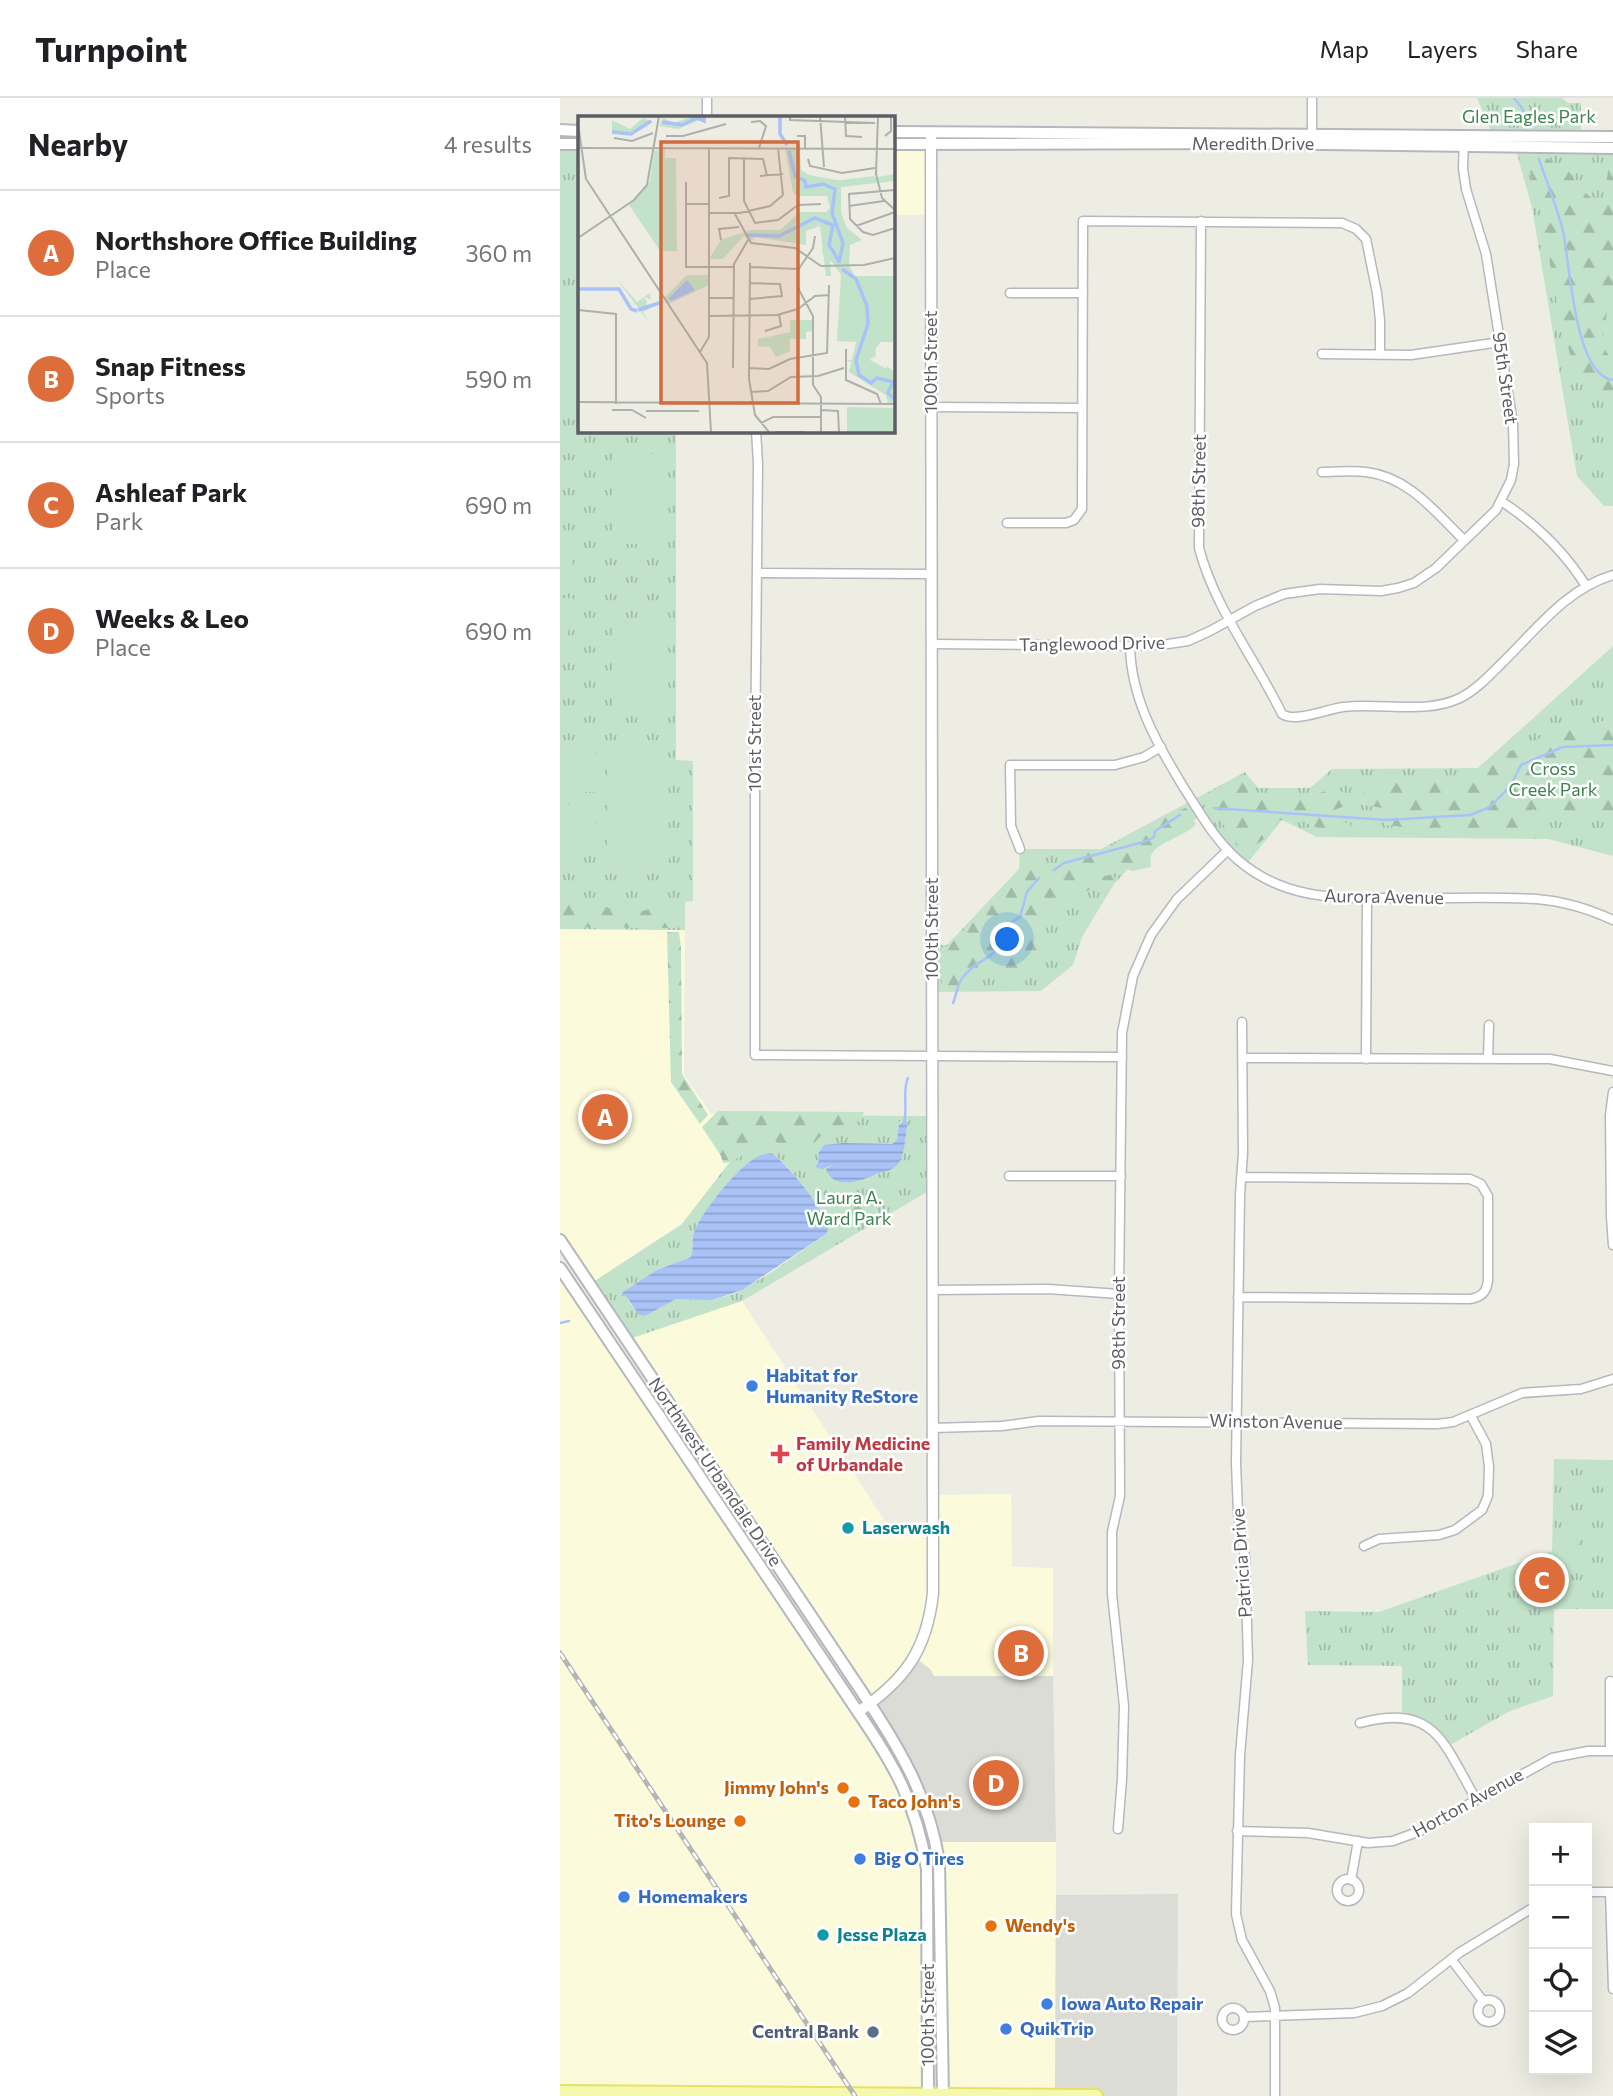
<!DOCTYPE html>
<meta charset="utf-8">
<style>
:root{--surface:#fff;--page:#f2f2f2;--text:#202124;--muted:#757577;--line:#e0e0e0;--accent:#dd6d3b}
body{margin:0;font-family:Commissioner,sans-serif;background:var(--page);color:var(--text)}
.controls{position:absolute;right:21px;bottom:21px;display:grid;overflow:hidden;border-radius:0px;box-shadow:0 7px 28px #0002}
.controls button{width:63px;height:63px;display:grid;place-items:center;padding:0;border:0;border-bottom:2px solid var(--line);background:var(--surface);color:var(--text);font:35px sans-serif}
.you{position:absolute;left:448px;top:842px;width:24px;height:24px;margin:-18px;border:5px solid #fff;border-radius:50%;background:#1a73e8;box-shadow:0 0 0 10px #1a73e833}
.badge{display:grid;place-items:center;width:46px;height:46px;border-radius:50%;background:var(--accent);color:#fff;font-size:23px;font-weight:700}
.pin{position:absolute;translate:-50% -50%;border:4px solid #fff;box-shadow:0 2px 7px #0006}
.list{margin:0;padding:0;list-style:none}
h2{display:flex;justify-content:space-between;align-items:center;height:91px;margin:0;padding:0 28px;font-size:30px}
h2 small{font-size:23px;font-weight:400;color:var(--muted)}
.list li{display:grid;grid-template-columns:46px 1fr auto;gap:21px;align-items:center;box-sizing:border-box;height:126px;padding:0 28px;border-top:2px solid var(--line)}
.list b{display:block;font-size:26px;white-space:nowrap}
.list p{margin:0;font-size:23px;white-space:nowrap;color:var(--muted)}
.list em{font-size:23px;font-style:normal;color:var(--muted)}
.icon{flex:none;width:38px;height:38px;fill:none;stroke:currentColor;stroke-width:2;stroke-linecap:round;stroke-linejoin:round}
.map{position:relative;flex:none;width:1053px;height:1998px;overflow:hidden}
header{display:flex;align-items:center;gap:42px;box-sizing:border-box;height:98px;padding:0 35px;background:var(--surface);border-bottom:2px solid var(--line)}
header strong{font-size:33px}
nav{display:flex;gap:38px;margin-inline-start:auto;font-size:24px}
main{display:flex}
aside{flex:1;background:var(--surface)}
.map>svg:first-child{display:block}
.commercial{fill:#fbfbdb}
.industrial{fill:#dcdcd6}
.grass{fill:url(#grass-tufts);fill-rule:evenodd}
.forest{fill:url(#forest-firs)}
.garden{fill:#c2e3ca}
.water{fill:url(#water-rules)}
.lines{fill:none;stroke-linecap:round;stroke-linejoin:round}
.stream{stroke:#a9c3f9;stroke-width:2.5}
.minor-casing{stroke:#b6b8bd;stroke-width:11}
.tertiary-casing{stroke:#b6b8bd;stroke-width:13}
.secondary-casing{stroke:#b6b7bd;stroke-width:14}
.primary-casing{stroke:#e7e164;stroke-width:16}
.minor{stroke:#fff;stroke-width:8}
.tertiary{stroke:#fff;stroke-width:10}
.secondary{stroke:#fff;stroke-width:10}
.primary{stroke:#f4f9ae;stroke-width:12}
.rail-casing{stroke:#b4b5b5;stroke-width:5}
.rail{stroke:#fff;stroke-width:2.5;stroke-dasharray:8;stroke-linecap:butt}
.shop-dot{fill:#3f7fe0;stroke:#fff;stroke-width:2.5}
.health-dot{fill:#e0444e;stroke:#fff;stroke-width:2.5}
.culture-dot{fill:#0f9aa8;stroke:#fff;stroke-width:2.5}
.food-dot{fill:#e8710a;stroke:#fff;stroke-width:2.5}
.service-dot{fill:#5c6f8a;stroke:#fff;stroke-width:2.5}
.labels{text-anchor:middle;stroke-width:5;stroke-linejoin:round;paint-order:stroke}
.park-label{font-size:18px;fill:#3c834f;stroke:#fff}
.street-label{font-size:18px;fill:#5c5e64;stroke:#fff}
.shop-label{font-size:18px;font-weight:bold;fill:#366cbe;stroke:#fff;text-anchor:start}
.health-label{font-size:18px;font-weight:bold;fill:#be3a42;stroke:#fff;text-anchor:start}
.culture-label{font-size:18px;font-weight:bold;fill:#0d838f;stroke:#fff;text-anchor:start}
.food-label{font-size:18px;font-weight:bold;fill:#c56008;stroke:#fff;text-anchor:end}
.service-label{font-size:18px;font-weight:bold;fill:#4e5e75;stroke:#fff;text-anchor:end}
.inset-river{fill:none;stroke:#a9c3f9;stroke-width:3.5}
.inset-road{fill:none;stroke:#afb0ad;stroke-width:2}
.view{fill:#d06c3f;fill-opacity:0.15;stroke:#d06c3f;stroke-width:3.5}
.inset-edge{fill:none;stroke:#5c5e64;stroke-width:3.5}
</style>
<header>
<strong>Turnpoint</strong>
<nav><a>Map</a><a>Layers</a><a>Share</a></nav>
</header>
<main>
<aside>
<h2>Nearby<small>4 results</small></h2>
<ul class="list">
<li><span class="badge">A</span><div><b>Northshore Office Building</b><p>Place</p></div><em>360 m</em></li>
<li><span class="badge">B</span><div><b>Snap Fitness</b><p>Sports</p></div><em>590 m</em></li>
<li><span class="badge">C</span><div><b>Ashleaf Park</b><p>Park</p></div><em>690 m</em></li>
<li><span class="badge">D</span><div><b>Weeks &amp; Leo</b><p>Place</p></div><em>690 m</em></li>
</ul>
</aside>
<div class="map">
<svg width="1053" height="1998" viewBox="0 0 1053 1998">
<defs>
<pattern id="grass-tufts" width="24" height="20" patternUnits="userSpaceOnUse" patternTransform="scale(1.75)"><rect width="24" height="20" fill="#c2e3ca"/><path d="M3 7l-1-3M5 7V3M7 7l1-3M15 17l-1-3M17 17v-4M19 17l1-3" fill="none" stroke="#a1bba8"/></pattern>
<pattern id="forest-firs" width="22" height="20" patternUnits="userSpaceOnUse" patternTransform="scale(1.75)"><rect width="22" height="20" fill="#c2e3ca"/><path d="M5 1l3.5 6h-7zM16 11l3.5 6h-7z" fill="#a1bba8"/></pattern>
<pattern id="water-rules" width="6" height="5" patternUnits="userSpaceOnUse" patternTransform="scale(1.75)"><rect width="6" height="5" fill="#a9c3f9"/><path d="M0 2.5h6" fill="none" stroke="#8da2cd"/></pattern>
</defs>
<rect width="100%" height="100%" fill="#edede4"/>
<!-- commercial -->
<path class="commercial" d="M333 46H370V117H333Z
M0 831 125 832 124 977 151 1016 206 1017 122 1126 30 1186 0 1142Z
M0 1170 334 1668 365 1756 368 1996 0 1994Z
M182 1203 326 1425H372V1397L451 1396 452 1469 493 1470V1578H374L367 1568 310 1606 66 1242Z
M376 1744H496L495 1998 383 1997Z"/>
<!-- industrial -->
<path class="industrial" d="M355 1559 371 1572 374 1578H493L496 1744H376L372 1728 310 1606Z
M618 1796 617 1998H495L496 1797Z"/>
<!-- grass -->
<path class="grass" d="M917 0H1002L1008 5H1021V39L933 38Z
M955 49 1053 50V408H1044L1017 378 972 110Z
M0 51H19V332L116 333V662L133 663V803L125 804V832L0 831Z
M1053 548V758L988 741 757 739 722 722 685 768 642 718 594 743 554 786 522 839 513 867 481 893 372 894V846L387 847 459 771 460 751H541L685 674 698 690H750L772 671 918 670Z
M206 1017 372 1018V1091L182 1203 66 1242 30 1186 122 1126ZM340 1023H348C345 1036 346 1056 337 1066 332 1072 325 1073 318 1076 298 1084 293 1087 272 1078V1069L275 1066 262 1070 256 1069 269 1047 273 1046H332L337 1042ZM212 1055C237 1075 259 1105 266 1136L212 1174 176 1195 152 1202 116 1201 85 1218C76 1214 66 1204 67 1194L97 1172 131 1159C134 1151 131 1141 135 1132 143 1114 183 1064 201 1057 202 1056 211 1055 212 1055Z
M994 1361 1053 1362V1511H994L993 1598 948 1614 885 1650 880 1640 842 1619V1568L748 1567 745 1513 819 1514 992 1453Z"/>
<!-- forest -->
<path class="forest" d="M937 0H958L954 5 965 27 940 28 936 17 940 6Z
M969 58 985 59 997 67 1006 68 1018 89 1038 105 1047 101 1046 88 1049 66 1053 63V164L1050 166 1049 172 1053 177V208L1045 205 1044 210 1047 215C1044 234 1036 247 1053 261V309L1048 312 1041 294 1042 284 1017 280 1000 221 979 104 966 61Z
M1042 623 1053 625V713H986L973 711 968 713 965 723 955 735H854L843 733 844 729 826 727 823 710 803 707 801 702 804 690 808 688 852 682C859 687 874 685 880 680L920 677 947 654 963 649 982 639Z
M683 677 701 698 712 700 750 698 769 692H780L788 701 787 707 772 713 769 719 776 724 790 725 791 734 765 733 742 723 720 722C707 737 699 754 677 746L643 697Z
M626 710 636 726C627 738 594 745 591 758 590 761 591 765 591 769L573 773 561 769 554 773 547 771 542 775 543 778 552 777 556 781 549 792 537 788 521 796 500 797 494 800 483 837 480 870 467 879 461 892 441 893C435 883 437 870 431 862L415 871 410 891 382 892V849L389 848 460 772 473 769 486 780 490 776V769L512 753 543 752 607 716Z
M0 802C8 801 15 806 21 805 39 803 41 808 58 813 71 818 88 812 101 807L115 815V830L0 829Z
M107 834H119L121 850 122 976 148 1017 140 1026 111 984Z
M158 1013 304 1014 300 1023C284 1026 265 1032 255 1044 251 1050 250 1054 245 1058L240 1048 235 1047 227 1051 213 1042C199 1047 173 1066 163 1065L161 1058 142 1029Z
M282 1094C297 1094 299 1096 305 1110 295 1120 287 1128 273 1129L267 1112H276L277 1098Z"/>
<!-- garden -->
<path class="garden" d="M0 90H19V178H0Z
M0 206H19V319H0Z
M53 356H107L108 446H53Z
M0 422 12 451 13 473H0Z
M0 500H13C14 518 10 535 0 551Z
M52 522H107L108 610H53Z
M0 648H35L36 694H0Z
M108 652 109 767H47V653Z
M0 706H35V754H0Z
M996 1435 1018 1436 1017 1466H996Z"/>
<!-- water -->
<path class="water" d="M344 1022 348 1024C345 1036 346 1057 337 1067 332 1073 324 1073 317 1076 302 1083 273 1093 266 1071L275 1066 262 1071 255 1069 259 1063 258 1056 264 1047 283 1045 332 1046 337 1042 339 1027Z
M212 1055C232 1072 260 1105 268 1131L266 1136 182 1192 152 1202 116 1201 85 1218 79 1217 66 1198H61L63 1194 97 1172 131 1159C134 1151 131 1141 135 1132 143 1113 181 1064 201 1057 202 1056 210 1055 212 1055Z"/>
<g class="lines">
<!-- stream -->
<path class="stream" d="M954 0 962 10 968 26
M979 61C987 85 997 109 1003 133 1010 164 1014 278 1053 282
M654 710 826 722 910 717 930 709 951 687 961 667 1003 649 1053 647
M494 772 504 765 587 743 594 739 595 733 620 717
M393 905C397 896 397 886 403 879 421 856 441 864 442 830L460 819 467 794 479 780
M344 1024C348 1009 342 993 348 980
M0 1225 9 1223"/>
<!-- minor casing -->
<g class="minor-casing">
<path id="minor" d="M752 0V39
M147 19V0
M641 123 639 450C655 511 695 560 722 616 735 625 767 611 783 609 821 604 865 617 900 600 916 592 929 578 941 566 975 533 1007 490 1053 477
M450 195H523
M762 256 851 257 940 244
M371 309 522 310
M196 332 198 366 195 663V957L562 959
M762 374C777 374 792 372 806 374 849 379 875 414 904 442
M941 403C976 426 1004 453 1026 488
M447 425H506L514 422 522 411 523 123 782 125 796 131 806 141 817 195 820 222V257
M197 475 372 476
M372 546 570 548 608 546 628 543 650 533 695 508 724 496 760 491 821 493 838 490 854 485 876 470 936 412 951 382 954 366 953 326 948 294 926 156 906 91 903 70 904 42
M570 548C571 601 597 646 624 690 640 715 655 742 678 762 725 802 775 800 833 800 881 801 929 798 976 801 1003 803 1029 811 1053 822
M460 751 451 728 450 667H555L584 659 601 649
M682 924 683 1055 680 1097 676 1365 678 1415 685 1459 688 1562 680 1657 676 1816 682 1842 710 1893 715 1910V1998
M683 960 990 961 1053 973
M806 961 807 800
M928 961 929 927
M1053 994 1050 1017 1051 1119 1053 1147
M449 1078H561
M372 1192 488 1191 559 1196
M678 1199 909 1201C921 1200 927 1194 928 1182V1098L921 1086 910 1081 681 1079
M372 1330 442 1328 479 1323 877 1326 893 1324 962 1295 1021 1291 1053 1281
M804 1448 819 1441 879 1437 895 1432 922 1412 928 1398 929 1369 926 1346 911 1318
M1050 1583V1653
M800 1625C876 1605 883 1645 916 1701
M558 1731 562 1681 564 1608 552 1496V1434L560 1398 559 1196 562 935 573 878 591 837 617 801 668 752
M677 1733 748 1735 808 1745 833 1743 860 1733 992 1660 1028 1653H1053
M777 1792a11 11 0 1 1 22 0a11 11 0 1 1-22 0Z
M791 1782 798 1743
M1027 1794H1053
M1050 1794 1053 1891
M891 1861 923 1903
M918 1913a11 11 0 1 1 22 0a11 11 0 1 1-22 0Z
M662 1921a11 11 0 1 1 22 0a11 11 0 1 1-22 0Z
M684 1919 794 1915 822 1908 848 1895 899 1855 974 1809"/>
</g>
<!-- tertiary casing -->
<g class="tertiary-casing">
<path id="tertiary" d="M298 1614C345 1582 367 1552 373 1495L371 39"/>
</g>
<!-- secondary casing -->
<g class="secondary-casing">
<path id="secondary" d="M0 32 19 33
M332 34 1053 39
M0 46H19
M332 46 692 45 1053 50
M0 1142 310 1606C343 1656 370 1704 379 1764L383 1998
M0 1170 298 1614C335 1668 356 1705 367 1771L368 1998"/>
</g>
<!-- primary casing -->
<g class="primary-casing">
<path id="primary" d="M0 1994 536 1998"/>
</g>
<!-- minor -->
<use href="#minor" class="minor"/>
<!-- tertiary -->
<use href="#tertiary" class="tertiary"/>
<!-- secondary -->
<use href="#secondary" class="secondary"/>
<!-- primary -->
<use href="#primary" class="primary"/>
<!-- rail casing -->
<g class="rail-casing">
<path id="rail" d="M0 1555 295 1998"/>
</g>
<!-- rail -->
<use href="#rail" class="rail"/>
</g>
<!-- markers -->
<g class="shop-dot">
<circle cx="192" cy="1288" r="7"/>
<circle cx="300" cy="1761" r="7"/>
<circle cx="64" cy="1799" r="7"/>
<circle cx="487" cy="1906" r="7"/>
<circle cx="446" cy="1931" r="7"/>
</g>
<path class="health-dot" d="M216.5 1345.5h7v7h7v7h-7v7h-7v-7h-7v-7h7z"/>
<g class="culture-dot">
<circle cx="288" cy="1430" r="7"/>
<circle cx="263" cy="1837" r="7"/>
</g>
<g class="food-dot">
<circle cx="283" cy="1690" r="7"/>
<circle cx="294" cy="1704" r="7"/>
<circle cx="180" cy="1723" r="7"/>
<circle cx="431" cy="1828" r="7"/>
</g>
<circle class="service-dot" cx="313" cy="1934" r="7"/>
<g class="labels">
<!-- park labels -->
<g class="park-label">
<text x="969" y="25">Glen Eagles Park</text>
<text x="993" y="677">Cross<tspan x="993" dy="21">Creek Park</tspan></text>
<text x="289" y="1106">Laura A.<tspan x="289" dy="21">Ward Park</tspan></text>
</g>
<!-- street labels -->
<g class="street-label">
<text x="693" y="52">Meredith Drive</text>
<text transform="translate(371 264) rotate(-90)" y="6">100th Street</text>
<text transform="translate(945 280) rotate(82)" y="6">95th Street</text>
<text transform="translate(639 383) rotate(-89)" y="6">98th Street</text>
<text transform="translate(532 546) rotate(-1)" y="6">Tanglewood Drive</text>
<text transform="translate(195 645) rotate(-90)" y="6">101st Street</text>
<text transform="translate(824 799) rotate(1)" y="6">Aurora Avenue</text>
<text transform="translate(372 831) rotate(-90)" y="6">100th Street</text>
<text transform="translate(559 1225) rotate(-90)" y="6">98th Street</text>
<text transform="translate(716 1324) rotate(1)" y="6">Winston Avenue</text>
<text transform="translate(155 1374) rotate(56)" y="6">Northwest Urbandale Drive</text>
<text transform="translate(682 1465) rotate(-94)" y="6">Patricia Drive</text>
<text transform="translate(908 1705) rotate(-29)" y="6">Horton Avenue</text>
<text transform="translate(368 1917) rotate(-90)" y="6">100th Street</text>
</g>
<!-- shop labels -->
<g class="shop-label">
<text x="206" y="1284">Habitat for<tspan x="206" dy="21">Humanity ReStore</tspan></text>
<text x="314" y="1767">Big O Tires</text>
<text x="78" y="1805">Homemakers</text>
<text x="501" y="1912">Iowa Auto Repair</text>
<text x="460" y="1937">QuikTrip</text>
</g>
<!-- health labels -->
<g class="health-label">
<text x="236" y="1352">Family Medicine<tspan x="236" dy="21">of Urbandale</tspan></text>
</g>
<!-- culture labels -->
<g class="culture-label">
<text x="302" y="1436">Laserwash</text>
<text x="277" y="1843">Jesse Plaza</text>
</g>
<!-- food labels -->
<g class="food-label">
<text x="269" y="1696">Jimmy John's</text>
<text x="308" y="1710" text-anchor="start">Taco John's</text>
<text x="166" y="1729">Tito's Lounge</text>
<text x="445" y="1834" text-anchor="start">Wendy's</text>
</g>
<!-- service labels -->
<g class="service-label">
<text x="299" y="1940">Central Bank</text>
</g>
</g>
<!-- overview -->
<g transform="translate(18 18)">
<rect width="317" height="317" fill="#edede4"/>
<path d="M87 33V42H98L99 135H82L51 89 72 65 76 35ZM207 33H222L223 54 231 59 270 66 317 58V65L263 71V96L268 111 284 124 272 129 271 150 277 160H317V225H302L292 244 317 257V287H310L306 273 275 246 267 245 276 243 278 226 259 225 263 159 252 143 253 160H248L242 110 228 114V129L177 121 172 126 166 120 145 143H131L143 124 172 114H202L222 96H248L252 92 249 80H219L215 76ZM109 159H131V169L91 188 87 181ZM212 204H235V215L228 216V223H212V235L198 241 192 231 180 230V223L212 216ZM269 291 317 292V316H269Z" fill="#c2e3ca"/>
<path d="M114 0H131L100 13 81 10 85 2 96 7ZM65 2 75 6 52 19 34 16V4L52 13ZM209 34 218 40 221 35 218 58 232 68 296 60 297 66 260 69 262 97 270 114 266 141 261 149 255 143 249 149 244 135 247 118 242 110 207 122 187 118 222 108 226 97H248L255 88 251 78 226 76 224 65 215 63ZM38 162 59 186 72 177 73 184 68 181 64 186 68 183 69 190H77L65 196 72 208ZM301 218 309 223 317 220V226H303L297 233 298 240 291 244 307 254 309 250 315 255 317 249V285L271 256 279 223Z" fill="#c2e3ca"/>
<path d="M109 164 117 174 93 185 91 182Z" fill="#a9c3f9"/>
<path class="inset-river" d="M202 0V18L209 29M84 6 104 9 119 2 126 5V0M34 16 53 18 73 5M211 35 217 60 227 65 228 71 245 68 257 73 254 97 265 127 261 147M169 119 201 120 237 102 255 109 251 129 261 145M264 153 278 163 289 190 290 208 278 244 281 259 293 267 299 262 315 266 310 277 317 283M0 173H41L53 193 59 195M60 194 84 186"/>
<path class="inset-road" d="M212 0V4L297 7M242 0 246 51M267 0 268 20 284 21M300 0 298 58 304 82 317 94M173 6 182 5 188 10 181 32M0 8 8 63 129 247 133 316M88 20H105L148 8M219 20H227V33M307 20 313 15V0M36 22 54 25 75 17M0 32 317 33M200 32 205 79M166 42V85L177 107 200 104 220 89 243 88M230 43 232 50 264 57 297 52M182 60 205 58M108 66V151H156M317 74 271 78 272 103 285 116 295 119 317 112M141 82 151 80V42L185 43 189 60M108 88H131M271 90 306 85M131 97H162L192 90 205 79M157 98 173 127 217 132 243 150 286 149 317 142M278 110 317 96M237 120 235 132 220 154V172L235 200V269L243 281V316M0 122 56 84 69 69 81 0M143 124 141 113 161 111M172 147 171 263 177 299 191 316M172 151 220 153M131 182H155M171 183 204 180 202 168 171 167M0 194 38 198V288M131 200 199 199 220 193 237 180 251 179M187 215 203 210 201 198M268 233V264L299 278 303 288M122 236 131 221V31M155 252 156 148 170 124M171 252 191 253 212 243 249 237 251 169M172 276 190 275 213 261 240 260 266 252M0 286 317 288M34 294H54L68 302M243 294 260 295 261 316M68 295H121M183 307 195 301H243M199 316H227"/>
<path class="view" d="M83 26H220V287H83Z"/>
<rect width="317" height="317" class="inset-edge"/>
</g>
</svg>
<div class="controls">
<button>+</button>
<button>−</button>
<button><svg class="icon" aria-label="locate" viewBox="0 0 24 24"><circle cx="12" cy="12" r="6"/><path d="M12 2v4M12 18v4M2 12h4M18 12h4"/></svg></button>
<button><svg class="icon" aria-label="layers" viewBox="0 0 24 24"><path d="M12 4l9 5-9 5-9-5zM3 14l9 5 9-5"/></svg></button>
</div>
<div class="you"></div>
<div class="pin badge" style="left:45px;top:1019px">A</div>
<div class="pin badge" style="left:461px;top:1555px">B</div>
<div class="pin badge" style="left:982px;top:1482px">C</div>
<div class="pin badge" style="left:436px;top:1685px">D</div>
</div>
</main>
